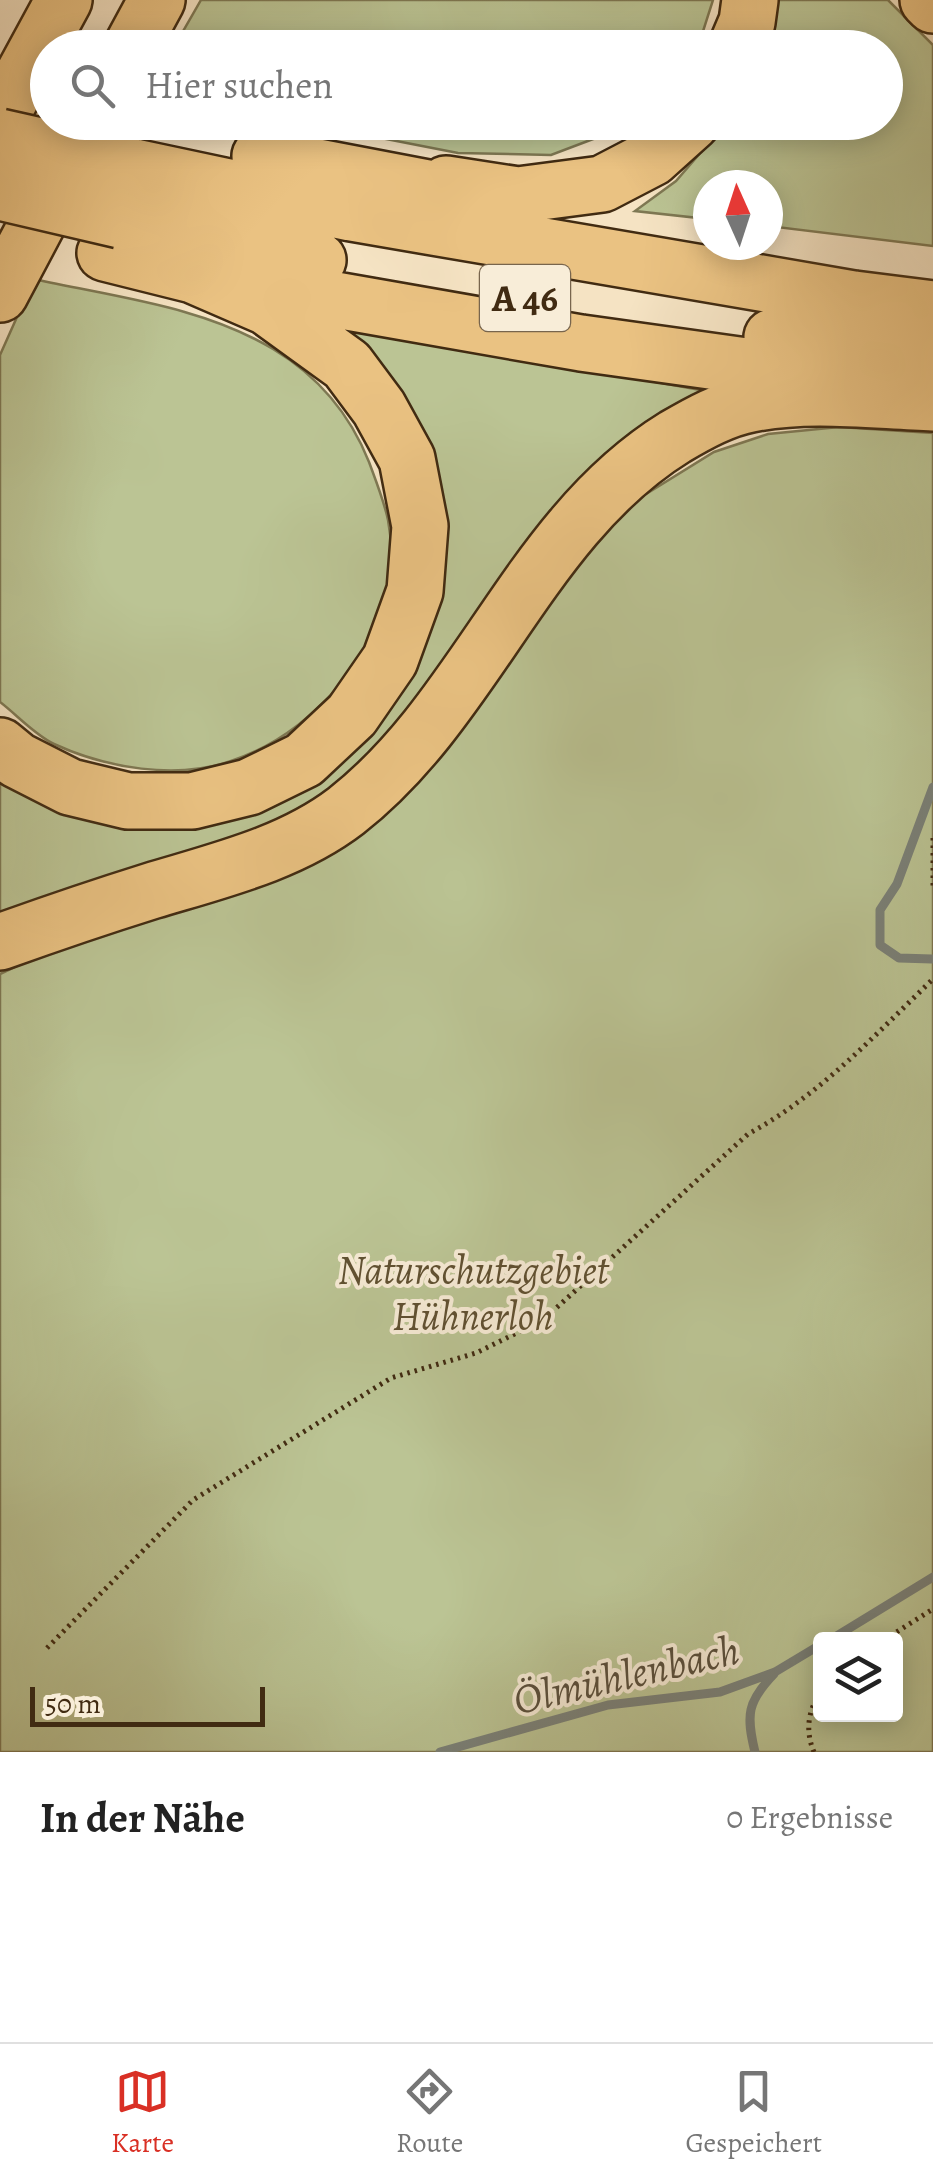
<!DOCTYPE html>
<html lang="de">
<meta charset="utf-8">
<style>
:root{--surface:#fff;--page:#f6f6f6;--text:#222;--muted:#767676;--line:#e0e0e0;--accent:#d93025}
body{margin:0;font-family:Alegreya,serif;background:var(--page);color:var(--text)}
.controls{position:absolute;right:30px;bottom:30px;display:grid;overflow:hidden;border-radius:10px;box-shadow:0 5px 25px #0003}
.controls button{width:90px;height:90px;display:grid;place-items:center;padding:0;border:0;border-bottom:2px solid var(--line);background:var(--surface);color:var(--text);font:50px sans-serif}
.compass{position:absolute;left:693px;top:170px;width:90px;height:90px;border-radius:50%;background:var(--surface);box-shadow:0 5px 25px #0003;rotate:357deg}
.scale{position:absolute;left:30px;bottom:25px;width:235px;box-sizing:border-box;padding-left:10px;border:5px solid #412b12;border-top:0;font-size:28px;line-height:35px;white-space:nowrap;color:#412b12;-webkit-text-stroke:8px #f8edd8;paint-order:stroke}
.list{margin:0;padding:0;list-style:none}
h2{display:flex;justify-content:space-between;align-items:center;height:130px;margin:0;padding:0 40px;font-size:42px}
h2 small{font-size:32px;font-weight:400;color:var(--muted)}
.icon{flex:none;width:55px;height:55px;fill:none;stroke:currentColor;stroke-width:2;stroke-linecap:round;stroke-linejoin:round}
.map{position:relative;flex:none;width:933px;height:1752px;overflow:hidden}
.search{position:absolute;background:var(--surface);box-shadow:0 5px 25px #0003;left:30px;right:30px;top:30px;height:110px;display:flex;align-items:center;gap:25px;box-sizing:border-box;padding:0 35px;border-radius:55px;color:var(--muted);font-size:38px}
.sheet{height:290px;background:var(--surface)}
nav{display:flex;justify-content:space-around;align-items:center;box-sizing:border-box;height:140px;border-top:2px solid var(--line);background:var(--surface);font-size:28px;color:var(--muted)}
nav a{display:grid;justify-items:center;gap:5px}
nav .on{color:var(--accent)}
.map>svg:first-child{display:block}
.green{fill:#bbc494;stroke:#7e7853;stroke-width:2.5;fill-rule:evenodd}
.lines{fill:none;stroke-linecap:round;stroke-linejoin:round}
.stream{stroke:#7a8179;stroke-width:9}
.highway-casing{stroke:#412b12;stroke-width:60}
.path{stroke:#412b12;stroke-width:5;stroke-dasharray:2.5 5;stroke-linecap:butt}
.highway{stroke:#eac282;stroke-width:55}
.highway-bridge-casing{stroke:#412b12;stroke-width:60;stroke-linecap:butt}
.highway-bridge{stroke:#eac282;stroke-width:55}
.labels{text-anchor:middle;stroke-width:8;stroke-linejoin:round;paint-order:stroke}
.shield{fill:#f8edd8;stroke:#78654d;stroke-width:2.5}
.shield-label{font-size:38px;font-weight:bold;fill:#412b12}
.park-label{font-size:40px;font-style:italic;fill:#605132;stroke:#f8edd8}
.water-label{font-size:42px;font-style:italic;fill:#594f3d;stroke:#f8edd8}
</style>
<div class="map">
<svg width="933" height="1752" viewBox="0 0 933 1752">
<rect width="100%" height="100%" fill="#f5e3c3"/>
<filter id="stains"><feTurbulence type="fractalNoise" baseFrequency=".002" numOctaves="4"/><feColorMatrix values="0 0 0 0 .2 0 0 0 0 .09 0 0 0 0 .02 0 0 0 .5 -.17"/></filter>
<radialGradient id="worn" r=".72"><stop offset=".6" stop-color="#630" stop-opacity="0"/><stop offset="1" stop-color="#630" stop-opacity=".3"/></radialGradient>
<!-- green -->
<path class="green" d="M201 0H713L698 47H174Z
M773 0H888L933 45V246L768 226V185H708V219L635 211 676 181 726 123 886 122V48L765 47Z
M304 123H622L601 136 551 155 458 153Z
M34 279C114 297 202 306 273 349 318 376 350 414 369 462 376 481 384 501 388 520 408 623 326 730 231 761 176 780 106 768 54 744 35 735 17 715 0 702V355Z
M321 322 706 391 376 763 275 830 0 920V774L247 811 435 583Z
M839 427 933 433V1752H0V974L56 947 248 887 630 504 714 452 768 434ZM820 1640H896V1714H820Z"/>
<g class="lines">
<!-- stream -->
<path class="stream" d="M932 959 899 958 880 945V910L897 884 933 787
M830 1640 933 1577
M440 1752 608 1705 720 1692 775 1672 820 1645
M755 1752C746 1715 747 1702 774 1674"/>
<!-- highway casing -->
<g class="highway-casing">
<path id="highway" d="M928 0 933 5
M131 48 157 0
M736 48 747 22 750 0
M0 118 64 0
M260 156 480 198
M134 167 351 213 854 299 933 309
M446 184 518 195 602 184 652 158 692 122
M120 220 318 260
M105 253 193 275 581 343 817 376
M0 294 91 122
M772 337 933 360
M0 746 17 760 70 787 128 801H192L249 787 304 760 352 715 390 660 415 591 420 526 407 459 379 408 347 365 267 307 193 275
M0 942C50 924 100 907 151 891 217 871 290 854 346 811 479 707 529 527 675 437 699 423 724 409 751 404 811 392 873 401 933 403"/>
</g>
<!-- path -->
<path class="path" d="M933 838V888
M884 1640 933 1609
M47 1648 193 1500 391 1378 476 1353 543 1320 748 1134C819 1096 875 1035 933 979
M814 1752C805 1731 808 1711 820 1693"/>
<!-- highway -->
<use href="#highway" class="highway"/>
<!-- highway-bridge casing -->
<g class="highway-bridge-casing">
<path id="highway-bridge" d="M0 137 134 167
M0 192 120 220"/>
</g>
<!-- highway-bridge -->
<use href="#highway-bridge" class="highway-bridge"/>
</g>
<g class="labels">
<!-- shield labels -->
<rect class="shield" x="480" y="265" width="90" height="66" rx="8"/>
<g class="shield-label">
<text x="525" y="311">A 46</text>
</g>
<!-- park labels -->
<g class="park-label">
<text x="473" y="1284">Naturschutzgebiet<tspan x="473" dy="46">Hühnerloh</tspan></text>
</g>
<!-- water labels -->
<g class="water-label">
<text transform="translate(626 1674) rotate(-13)" y="15">Ölmühlenbach</text>
</g>
</g>
<rect width="100%" height="100%" filter="url(#stains)"/>
<rect width="100%" height="100%" fill="url(#worn)"/>
</svg>
<div class="controls">
<button><svg class="icon" aria-label="layers" viewBox="0 0 24 24"><path d="M12 4l9 5-9 5-9-5zM3 14l9 5 9-5"/></svg></button>
</div>
<svg class="compass" viewBox="-18 -18 36 36"><path d="M0-13l5 13h-10z" fill="#e53935"/><path d="M0 13l5-13h-10z" fill="#767676"/></svg>
<div class="scale">50 m</div>
<div class="search"><svg class="icon" aria-label="search" viewBox="0 0 24 24"><circle cx="10" cy="10" r="6"/><path d="M15 15l6 6"/></svg>Hier suchen</div>
</div>
<section class="sheet">
<h2>In der Nähe<small>0 Ergebnisse</small></h2>
<ul class="list">
</ul>
</section>
<nav>
<a class="on"><svg class="icon" aria-label="map" viewBox="0 0 24 24"><path d="M3 6l6-2 6 2 6-2v14l-6 2-6-2-6 2zM9 4v14M15 6v14"/></svg>Karte</a>
<a><svg class="icon" aria-label="directions" viewBox="0 0 24 24"><path d="M12 3l9 9-9 9-9-9zM9 14v-3h6M13 9l2 2-2 2"/></svg>Route</a>
<a><svg class="icon" aria-label="saved" viewBox="0 0 24 24"><path d="M7 4h10v16l-5-4-5 4z"/></svg>Gespeichert</a>
</nav>
